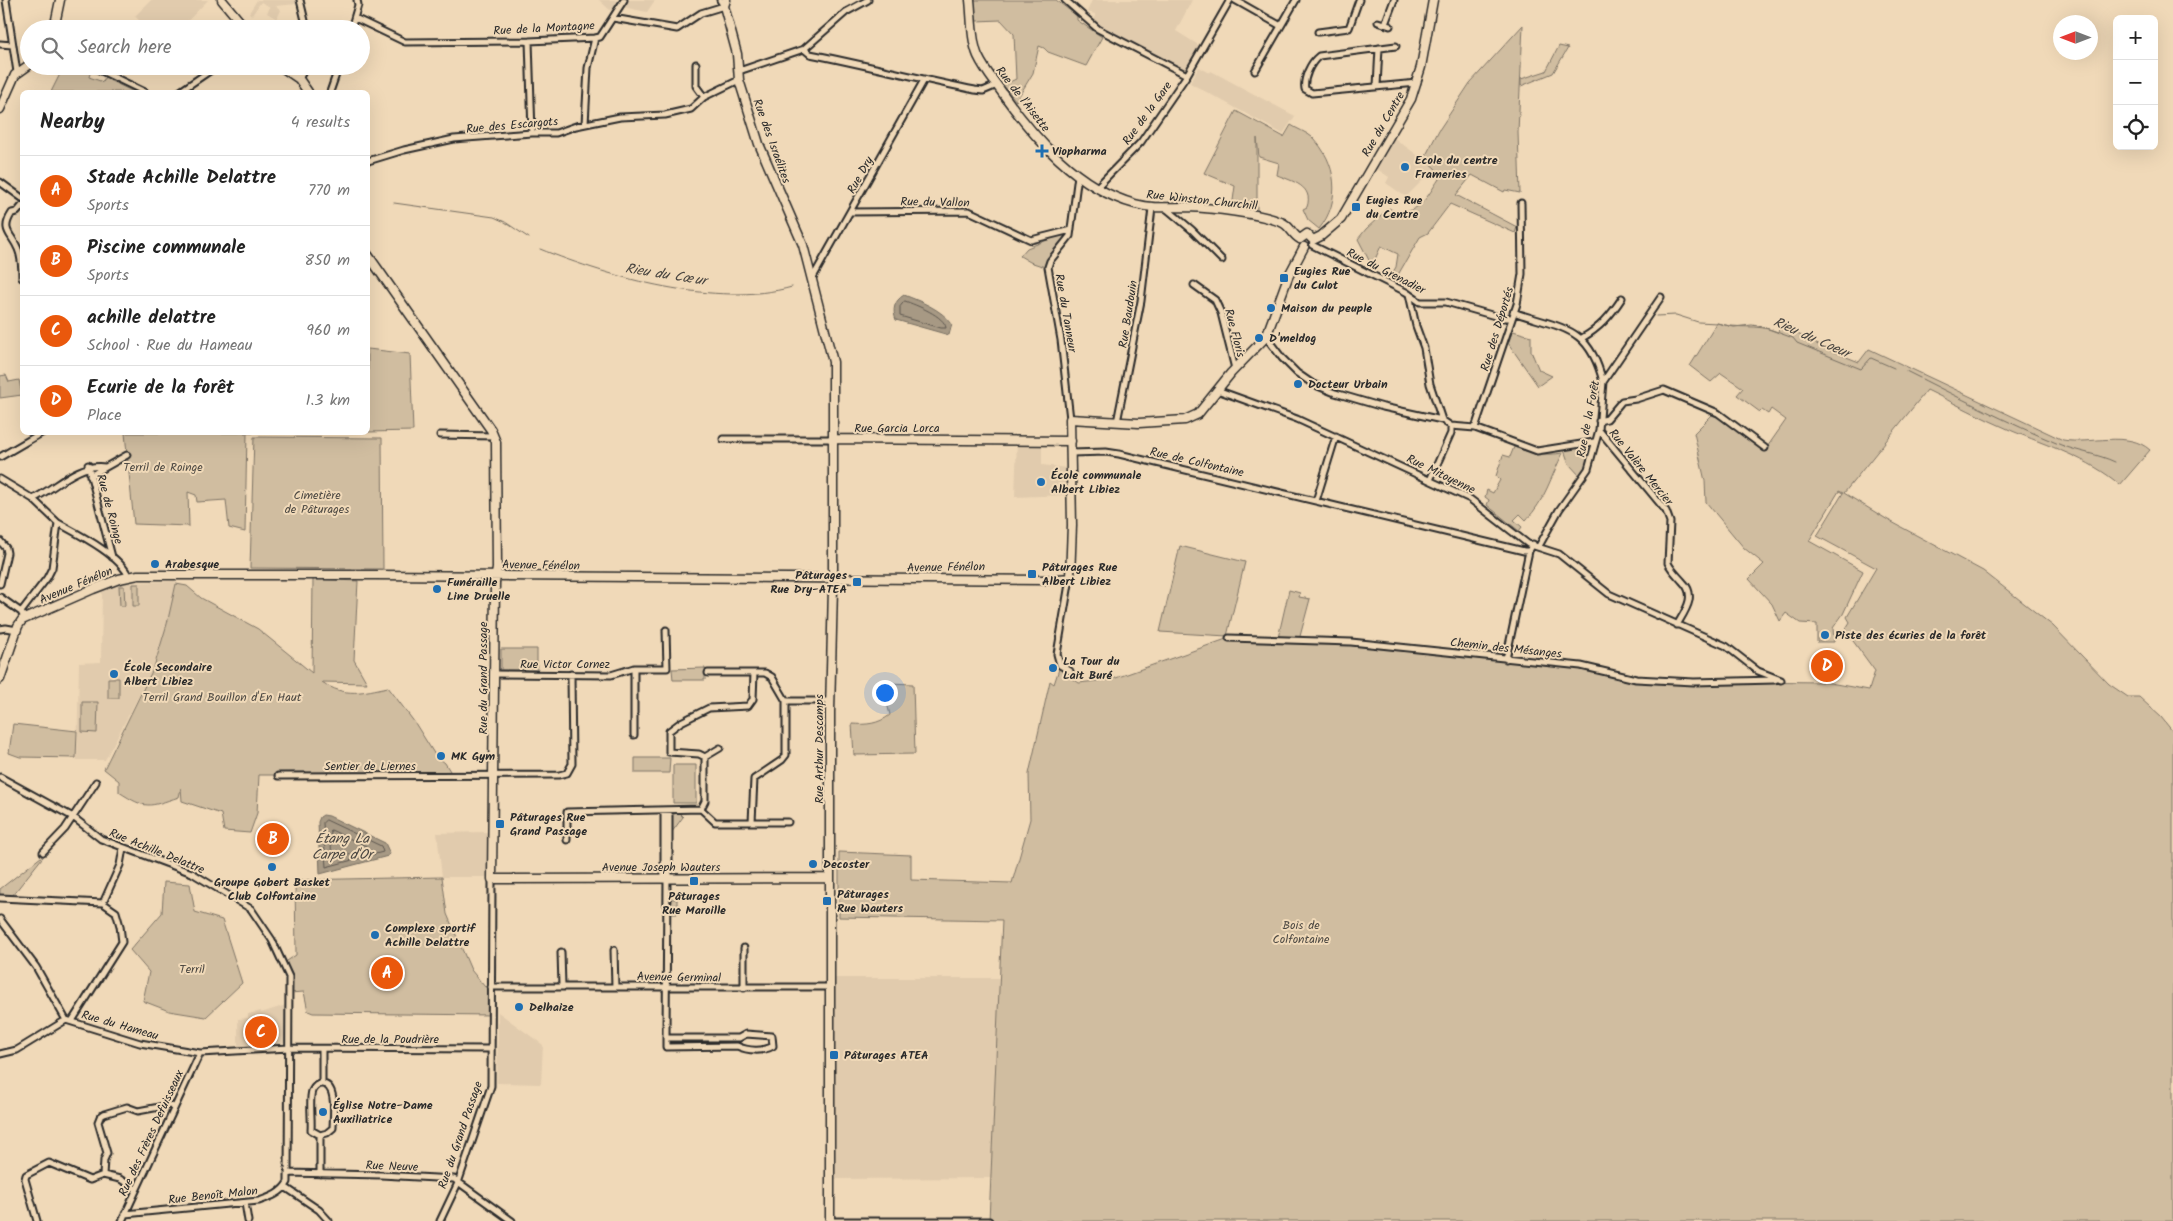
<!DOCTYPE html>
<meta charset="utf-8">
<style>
:root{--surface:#fff;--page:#f2f2f2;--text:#222;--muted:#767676;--line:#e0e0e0;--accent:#ea580c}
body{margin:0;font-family:Kalam,sans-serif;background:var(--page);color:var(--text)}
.controls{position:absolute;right:15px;top:15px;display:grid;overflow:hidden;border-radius:8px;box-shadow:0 5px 20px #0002}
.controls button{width:45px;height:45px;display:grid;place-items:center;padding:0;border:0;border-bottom:1px solid var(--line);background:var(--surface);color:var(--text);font:25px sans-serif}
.compass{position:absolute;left:2053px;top:15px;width:45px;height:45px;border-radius:50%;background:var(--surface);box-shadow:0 5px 20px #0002;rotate:270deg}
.you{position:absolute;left:884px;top:692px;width:18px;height:18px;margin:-12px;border:4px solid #fff;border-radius:50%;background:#1a73e8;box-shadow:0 0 0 8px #1a73e833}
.badge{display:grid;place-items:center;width:32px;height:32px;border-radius:50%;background:var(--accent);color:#fff;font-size:16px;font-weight:700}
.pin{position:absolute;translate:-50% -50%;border:2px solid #fff;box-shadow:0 1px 5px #0006}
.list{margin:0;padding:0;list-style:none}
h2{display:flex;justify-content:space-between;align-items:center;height:65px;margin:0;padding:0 20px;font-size:21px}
h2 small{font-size:16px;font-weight:400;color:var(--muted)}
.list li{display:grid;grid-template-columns:32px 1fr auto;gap:15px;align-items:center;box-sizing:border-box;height:70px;padding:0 20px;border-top:1px solid var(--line)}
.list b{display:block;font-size:19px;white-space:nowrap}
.list p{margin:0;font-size:16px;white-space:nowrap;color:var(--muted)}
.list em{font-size:16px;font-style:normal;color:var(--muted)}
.icon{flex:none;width:28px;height:28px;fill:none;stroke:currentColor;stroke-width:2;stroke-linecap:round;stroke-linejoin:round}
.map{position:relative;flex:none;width:2173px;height:1221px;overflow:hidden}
.search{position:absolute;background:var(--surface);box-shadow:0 5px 20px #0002;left:20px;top:20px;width:350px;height:55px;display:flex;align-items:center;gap:12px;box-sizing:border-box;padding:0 18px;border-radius:28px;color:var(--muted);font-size:19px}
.panel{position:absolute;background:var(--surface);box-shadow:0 5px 20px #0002;left:20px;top:90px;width:350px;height:345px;border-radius:8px}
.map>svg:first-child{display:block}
.built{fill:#e1cbad}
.green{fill:#d0bda0;stroke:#7e7466}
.water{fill:#a79984;stroke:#756d60}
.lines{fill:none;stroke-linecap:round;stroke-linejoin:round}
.shore{stroke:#5d574f;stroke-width:1}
.stream{stroke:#756d60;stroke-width:1}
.street-casing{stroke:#2b2b2b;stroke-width:9}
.secondary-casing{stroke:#2b2b2b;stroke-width:11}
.street{stroke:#f0d9b8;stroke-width:5}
.secondary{stroke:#f0d9b8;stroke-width:8}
.poi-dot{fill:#1f6fb2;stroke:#f0d9b8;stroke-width:2}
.labels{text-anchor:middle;stroke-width:4;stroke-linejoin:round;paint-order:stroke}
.street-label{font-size:12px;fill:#2b2b2b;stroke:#f0d9b8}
.poi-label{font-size:12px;font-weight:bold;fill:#2b2b2b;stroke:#f0d9b8;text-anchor:start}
.park-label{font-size:12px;fill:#4c4842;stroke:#f0d9b8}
.water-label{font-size:14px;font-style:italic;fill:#4a4641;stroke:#f0d9b8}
</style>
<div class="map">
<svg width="2173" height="1221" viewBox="0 0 2173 1221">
<rect width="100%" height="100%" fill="#f0d9b8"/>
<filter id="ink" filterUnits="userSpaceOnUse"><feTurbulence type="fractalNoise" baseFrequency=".02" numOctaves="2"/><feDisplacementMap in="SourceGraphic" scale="10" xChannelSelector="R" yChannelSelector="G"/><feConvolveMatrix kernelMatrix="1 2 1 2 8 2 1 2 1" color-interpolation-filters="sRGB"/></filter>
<g filter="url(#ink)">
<!-- built -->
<path class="built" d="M151 0H208L180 29H147L135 16Z
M257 0H297V4L276 6 281 10 277 19 267 13 270 7 261 2 252 15 249 13Z
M599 0H615L617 2 612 12Z
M629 0H655L647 12 623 7Z
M1092 0H1192L1176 31 1200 46 1185 70 1095 23V14L1087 12Z
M1199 67 1210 73 1211 71 1295 116 1283 134 1190 83Z
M1394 138 1435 168 1406 197 1386 183 1389 177 1374 167Z
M1017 440 1042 445V465L1067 468V495L1015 497Z
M175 581 176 584 167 624 154 667 105 760H77L79 663 101 662 102 591 126 583Z
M488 832 487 877H442L437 833Z
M835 978H1000L991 1178 835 1179Z
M286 1005V1041L282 1045 238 1046V1019L248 1018V1014L261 1011V1013Z
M498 1012 543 1045 541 1084 497 1083Z"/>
<!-- green -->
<path class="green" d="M973 0H1056L1077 16V20L1102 37 1086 66 1048 52 1044 48 1039 46 1033 73 1016 101 1003 85 1016 79 1014 34 1001 20 976 21Z
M1523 25 1518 132 1520 193 1505 190 1504 192 1472 175 1456 195 1517 227 1515 233 1450 204 1428 233 1420 237 1395 280 1389 279 1396 267 1398 254 1381 246 1372 266 1358 239 1366 229 1389 208 1398 214C1423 209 1426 198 1439 179L1435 168 1424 159 1439 130 1470 83Z
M1559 46 1568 48 1553 73 1521 86V79L1546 71Z
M64 66H83L91 70 89 77 103 82 105 76 109 77V80L134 92H51Z
M1236 111 1284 137 1291 125C1297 129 1306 132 1312 137 1337 162 1342 201 1319 229L1308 220 1303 209 1307 207C1314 186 1292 181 1277 175L1279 163 1259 157 1257 138V213L1232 208 1235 186 1204 173Z
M1068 232 1069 234 1048 257 1045 267 1030 262 1020 256 1027 248Z
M1717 323C1737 330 1757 323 1778 332L1781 325 1824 348 1859 362 1869 349 2063 440C2090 445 2128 430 2150 450L2120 485C2089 458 2048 446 2010 430 1982 418 1954 403 1927 390L1844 493 1888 520 1983 571 2053 626 2109 684 2128 697H2139L2161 717 2173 732V1221H989L1002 920 839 917V852L911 855V880L1012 883 1030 819 1029 774 1050 681 1054 684 1059 669 1079 683 1113 679 1229 638 1351 644 1594 671 1635 680 1824 682 1869 690 1875 671 1845 630 1850 622 1847 617 1876 568 1817 536 1843 493 1839 491 1809 541 1863 571 1843 614 1833 628 1834 642H1817V624L1800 623 1786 613 1780 621 1772 604 1749 579 1764 564 1744 548 1706 502 1705 481 1694 433 1714 413 1765 450 1786 420 1771 409 1768 414 1762 410 1760 412 1737 395 1743 388 1721 373 1711 382 1690 366Z
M1513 331 1531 336V351L1539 370 1552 376 1538 386 1508 343Z
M368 349 410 354 413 431 368 432Z
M6 375 9 382 19 380 22 395 0 398V376Z
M125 433H253H247L245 532 229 528 226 500 197 502 196 495 188 492 189 526 134 524Z
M254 437 382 438 383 569 250 568Z
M1590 445 1592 448 1581 477 1569 464 1564 450Z
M1514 447C1530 453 1545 456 1563 453 1551 476 1545 501 1526 520L1520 514 1514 520 1522 527 1519 531 1487 505 1489 500 1485 497 1487 490 1493 493 1500 480 1496 476 1503 455 1510 457Z
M1180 546 1245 562 1227 636 1160 632Z
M313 579 358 581 354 660 367 683 322 682C345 698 363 692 388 687L415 723 435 755 445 763 450 771 447 775H259L257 813 250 833 224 831 221 814 182 801 181 788 179 797C148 807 147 810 119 792V781L104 769 154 667 167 624 176 584 187 586 201 598 258 629 312 673Z
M133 584H139V606H133Z
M119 586H124L125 606H120Z
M1289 590 1300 593 1299 597 1310 599 1299 640 1278 638Z
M501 649H537V670H501Z
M705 668V680H673L672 669Z
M108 678H119V698H108Z
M889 683 913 684 915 754 854 755 852 724C867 725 878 724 890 715L886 699 879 688H889Z
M82 702H98L97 733 82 732Z
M13 724 77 731 76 758 20 757 9 753Z
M635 758H670L669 773H635Z
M673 765H696V803H673Z
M676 813H679L683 817 672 832V815Z
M46 853 12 896H0V889Z
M442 877 447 914 471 970 485 987H491L492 1015 313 1013 308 1011 304 992 289 993V977L284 963 296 955 295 880Z
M164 882 190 884 195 912 222 920 242 983 206 1017 169 1011 143 1001 149 972 130 950 162 913Z
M669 899H677V914H668Z"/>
<!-- water -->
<path class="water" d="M904 295C920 301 941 309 952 324L949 335 896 320C892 310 894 301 904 295Z
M323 815 329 816 385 843 390 854 388 856 320 874 318 822 320 817Z"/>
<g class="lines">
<!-- shore -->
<path class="shore" d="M905 301C916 305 945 316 946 328H941L900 316V307Z
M326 820 381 846 383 852 326 867 323 823Z
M331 830 366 846 368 850 332 859Z"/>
<!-- stream -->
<path class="stream" d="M394 203 494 217 505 222 529 238
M540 249C612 278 716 308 792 287
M1656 316 1676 315 1698 322 1717 323 1734 327 1752 325 1763 327 1793 338 1797 343 1861 369 1871 358 1894 368
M1906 371C1958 397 2008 423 2061 445 2079 452 2098 454 2115 462"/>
<!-- street casing -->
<g class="street-casing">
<path id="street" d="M6 0 17 72
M300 0 307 29
M1065 0 1098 29 1187 75
M1235 0 1281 26
M355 18 405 42 529 41 595 38 600 37 624 0
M613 18 677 29 701 13 724 6 720 0
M1378 22 1390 26
M1385 24 1394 0
M351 29 358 5 357 0
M1318 32 1349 28 1359 0
M529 41 532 133
M0 44 12 45
M1396 46 1319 56C1310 63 1303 79 1305 89L1312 93 1417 83
M804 49 810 54C866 65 920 79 975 90L983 91 997 85
M696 64V86L704 97
M91 66 145 92
M739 71 804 49 846 12 868 0
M1255 71 1296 0
M299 79 306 66
M1377 86 1379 48
M179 92 217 66
M330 92 339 66
M585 124 588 68 595 38
M368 161 404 150 454 139 532 133H556L576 126 620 117 665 115 691 109 704 97 739 80
M0 182 22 198
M1096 188 1141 142 1187 75 1230 0
M22 206 17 212 12 213C0 231 12 234 18 249 22 258 22 269 22 278
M1167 209 1192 230 1222 260
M850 212 969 211 1031 240 1071 230
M1312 245 1406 292 1420 302H1446L1502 318H1511
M812 279 924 80
M1194 285 1215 300 1221 313 1235 369
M1409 294 1416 326 1424 348 1430 384 1442 420
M1513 312C1562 329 1589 325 1603 382
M1266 337 1282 358 1297 373 1313 384 1335 393 1383 407 1442 420 1451 426 1475 428 1537 451 1594 442
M1582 338C1600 328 1611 315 1622 298
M1217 390 1297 419 1470 499 1528 544 1559 554 1609 594 1726 646 1758 671 1781 680
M1070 419 1061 340 1048 267 1050 261 1070 236 1078 175
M1599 421 1607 419 1622 401 1636 399 1664 390 1718 413 1765 448
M1117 422 1141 301 1152 208
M1475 428 1517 304 1522 274 1521 203
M1599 430 1666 511 1670 522 1668 563C1672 571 1678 576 1683 582 1697 596 1685 611 1677 625
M440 435 494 436
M723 439H832
M1071 453 1106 452 1119 454 1524 551H1529L1533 544
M0 457 43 432
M88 465 112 557
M90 476 127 455
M0 479 33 499 58 523 52 568 47 578 21 612 25 619
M1430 480 1451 433V426
M33 499C56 488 77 463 105 467
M1316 501 1336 436
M58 523C78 534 120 555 129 577
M0 541 6 548 7 553 0 584
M1539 546 1559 510 1588 469 1599 430 1603 382 1661 297
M1070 578 1057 654 1060 665 1070 671
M0 597 21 612
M0 629 6 628 17 630
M1229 638 1351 642 1581 666 1636 679 1694 682 1775 680
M1506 659 1529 551
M634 668V735
M708 673H765L772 677 786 701H830
M495 674 611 675 634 668H667L666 630
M705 757 720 748
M278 776 559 775 567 773 572 764 571 674
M0 777 73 817 101 839 192 873 251 909 272 940 289 977 288 1182C282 1193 271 1197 259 1201L125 1214
M701 809 705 801V757L699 754 669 752V731L681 722 709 708 748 706 753 699 754 673
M701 809 715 822H752L754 779 782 760 786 755V701
M669 810V878
M752 822H788
M567 840V812L701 809
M43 852 65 829 96 782
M664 878V810
M0 898 103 903
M0 919 36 967 66 1020 140 1043 200 1053 289 1048 491 1049
M614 950 615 987
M561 952 562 986
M491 987H830
M744 988V948
M72 1021 122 942 120 926 116 912 103 903 120 865 123 848
M666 1038H739L746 1034 772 1036 773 1046C763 1052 748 1051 737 1046L666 1047V1038L667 878
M322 1049V1084
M0 1054 17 1050 66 1020
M288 1173 381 1175 454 1179 512 1221
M320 1174V1135L311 1130C312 1120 309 1099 312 1091 314 1087 317 1084 321 1084 338 1083 333 1117 333 1128L327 1133 320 1135
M285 1187 319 1210 329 1221
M136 1189 120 1179 103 1175 104 1160 107 1153 98 1122 100 1117 104 1114 127 1107 138 1111 170 1105 173 1107
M245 1203 248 1221
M37 1221 25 1179 26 1175 49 1163 90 1180 103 1175
M122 1221 200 1053
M440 1221 458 1183 491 1086 492 879
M830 1221H989"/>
</g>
<!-- secondary casing -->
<g class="secondary-casing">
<path id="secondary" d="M222 0 246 29
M726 0 724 6 737 54 739 80 759 144 803 245 833 362V587L830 712V1219
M970 0C972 17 971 40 978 56 984 69 993 80 1001 91 1034 138 1077 188 1135 204 1153 209 1169 207 1187 207 1212 208 1258 213 1281 222 1290 225 1292 235 1300 239
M54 29 60 0
M280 66 299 79 308 92
M0 109 15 75 29 65
M1300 239 1307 234 1313 240
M1313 240 1321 236 1341 219 1411 99 1421 67 1433 0
M368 255 491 430 496 442 497 568 495 583 492 879 830 878
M832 439 1071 441
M0 679 18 626 22 620 93 589 119 579 138 575H375L1045 580 1070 578 1072 525 1070 419 1139 423 1185 420 1198 414 1231 373 1266 337 1288 277 1304 247"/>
</g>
<!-- street -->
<use href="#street" class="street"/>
<!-- secondary -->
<use href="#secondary" class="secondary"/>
</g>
</g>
<!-- markers -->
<g class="poi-dot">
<path d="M1039.5 143.5h5v5h5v5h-5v5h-5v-5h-5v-5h5z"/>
<circle cx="1405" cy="167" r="5"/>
<rect x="1351" y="202" width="10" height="10" rx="2.5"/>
<rect x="1279" y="273" width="10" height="10" rx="2.5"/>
<circle cx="1271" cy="308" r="5"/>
<circle cx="1259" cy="338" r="5"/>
<circle cx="1298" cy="384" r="5"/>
<circle cx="1041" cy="482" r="5"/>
<circle cx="155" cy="564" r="5"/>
<rect x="1027" y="569" width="10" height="10" rx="2.5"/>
<rect x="852" y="577" width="10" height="10" rx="2.5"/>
<circle cx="437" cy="589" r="5"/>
<circle cx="1825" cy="635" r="5"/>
<circle cx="1053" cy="668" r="5"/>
<circle cx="114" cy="674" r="5"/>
<circle cx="441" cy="756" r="5"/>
<rect x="495" y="819" width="10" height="10" rx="2.5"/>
<circle cx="813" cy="864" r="5"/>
<circle cx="272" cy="867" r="5"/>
<rect x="689" y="876" width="10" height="10" rx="2.5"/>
<rect x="822" y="896" width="10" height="10" rx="2.5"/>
<circle cx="375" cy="935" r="5"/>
<circle cx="519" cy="1007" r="5"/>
<rect x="829" y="1050" width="10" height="10" rx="2.5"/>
<circle cx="323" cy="1112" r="5"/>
</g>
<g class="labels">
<!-- street labels -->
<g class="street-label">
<text transform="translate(544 28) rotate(-3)" y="4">Rue de la Montagne</text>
<text transform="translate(1023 99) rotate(52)" y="4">Rue de l'Aisette</text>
<text transform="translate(1147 113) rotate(-54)" y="4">Rue de la Gare</text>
<text transform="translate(1383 124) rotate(-60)" y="4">Rue du Centre</text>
<text transform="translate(512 125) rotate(-5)" y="4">Rue des Escargots</text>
<text transform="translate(772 141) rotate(70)" y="4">Rue des Israélites</text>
<text transform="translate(860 175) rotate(-61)" y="4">Rue Dry</text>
<text transform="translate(1202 200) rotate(6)" y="4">Rue Winston Churchill</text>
<text transform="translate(935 202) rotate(1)" y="4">Rue du Vallon</text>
<text transform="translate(1386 271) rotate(27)" y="4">Rue du Grenadier</text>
<text transform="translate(1066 313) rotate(80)" y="4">Rue du Tanneur</text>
<text transform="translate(1128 314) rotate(-81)" y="4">Rue Baudouin</text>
<text transform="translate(1497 329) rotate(-73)" y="4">Rue des Déportés</text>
<text transform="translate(1235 333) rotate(75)" y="4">Rue Floris</text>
<text transform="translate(1588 419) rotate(-79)" y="4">Rue de la Forêt</text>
<text x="897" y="432">Rue Garcia Lorca</text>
<text transform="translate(1197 462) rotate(13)" y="4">Rue de Colfontaine</text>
<text transform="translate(1641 467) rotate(51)" y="4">Rue Valère Mercier</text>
<text transform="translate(1441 474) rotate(26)" y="4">Rue Mitoyenne</text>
<text transform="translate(110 509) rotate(75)" y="4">Rue de Roinge</text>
<text transform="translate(541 565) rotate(1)" y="4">Avenue Fénélon</text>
<text transform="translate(946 567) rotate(-1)" y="4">Avenue Fénélon</text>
<text transform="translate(76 585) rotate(-23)" y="4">Avenue Fénélon</text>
<text transform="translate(1506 648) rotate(6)" y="4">Chemin des Mésanges</text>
<text x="565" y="668">Rue Victor Cornez</text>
<text transform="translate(483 678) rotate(-90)" y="4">Rue du Grand Passage</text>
<text transform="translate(819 749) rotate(-90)" y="4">Rue Arthur Descamps</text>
<text x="370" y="770">Sentier de Liernes</text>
<text transform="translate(157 851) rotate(22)" y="4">Rue Achille Delattre</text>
<text x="661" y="871">Avenue Joseph Wauters</text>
<text transform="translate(679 977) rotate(1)" y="4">Avenue Germinal</text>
<text transform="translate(120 1025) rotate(16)" y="4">Rue du Hameau</text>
<text x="390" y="1043">Rue de la Poudrière</text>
<text transform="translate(151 1133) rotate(-65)" y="4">Rue des Frères Defuisseaux</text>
<text transform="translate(460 1135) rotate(-71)" y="4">Rue du Grand Passage</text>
<text transform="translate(392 1166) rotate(2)" y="4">Rue Neuve</text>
<text transform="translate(213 1195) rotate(-6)" y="4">Rue Benoît Malon</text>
</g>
<!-- poi labels -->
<g class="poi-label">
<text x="1052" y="155">Viopharma</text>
<text x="1415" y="164">Ecole du centre<tspan x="1415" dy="14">Frameries</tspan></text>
<text x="1366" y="204">Eugies Rue<tspan x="1366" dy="14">du Centre</tspan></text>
<text x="1294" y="275">Eugies Rue<tspan x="1294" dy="14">du Culot</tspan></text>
<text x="1281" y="312">Maison du peuple</text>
<text x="1269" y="342">D'meldog</text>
<text x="1308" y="388">Docteur Urbain</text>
<text x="1051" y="479">École communale<tspan x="1051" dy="14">Albert Libiez</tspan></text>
<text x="165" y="568">Arabesque</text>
<text x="1042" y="571">Pâturages Rue<tspan x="1042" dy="14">Albert Libiez</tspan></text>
<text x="847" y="579" text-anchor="end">Pâturages<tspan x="847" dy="14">Rue Dry-ATEA</tspan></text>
<text x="447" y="586">Funéraille<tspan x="447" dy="14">Line Druelle</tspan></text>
<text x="1835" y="639">Piste des écuries de la forêt</text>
<text x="1063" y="665">La Tour du<tspan x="1063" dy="14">Lait Buré</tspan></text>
<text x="124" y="671">École Secondaire<tspan x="124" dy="14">Albert Libiez</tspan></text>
<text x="451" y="760">MK Gym</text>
<text x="510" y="821">Pâturages Rue<tspan x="510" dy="14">Grand Passage</tspan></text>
<text x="823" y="868">Decoster</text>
<text x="272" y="886" text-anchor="middle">Groupe Gobert Basket<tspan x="272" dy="14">Club Colfontaine</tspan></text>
<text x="837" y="898">Pâturages<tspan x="837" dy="14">Rue Wauters</tspan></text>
<text x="694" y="900" text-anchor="middle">Pâturages<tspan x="694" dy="14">Rue Maroille</tspan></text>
<text x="385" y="932">Complexe sportif<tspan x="385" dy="14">Achille Delattre</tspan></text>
<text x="529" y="1011">Delhaize</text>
<text x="844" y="1059">Pâturages ATEA</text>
<text x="333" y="1109">Église Notre-Dame<tspan x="333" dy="14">Auxiliatrice</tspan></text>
</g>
<!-- park labels -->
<g class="park-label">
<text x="163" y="471">Terril de Roinge</text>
<text x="317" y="499">Cimetière<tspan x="317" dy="14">de Pâturages</tspan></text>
<text x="222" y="701">Terril Grand Bouillon d'En Haut</text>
<text x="1301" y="929">Bois de<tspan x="1301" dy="14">Colfontaine</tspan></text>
<text x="192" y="973">Terril</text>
</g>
<!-- water labels -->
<g class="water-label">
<text transform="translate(666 274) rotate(9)" y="5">Rieu du Cœur</text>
<text transform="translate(1812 337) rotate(24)" y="5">Rieu du Coeur</text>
<text x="342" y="843">Étang La<tspan x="342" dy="16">Carpe d'Or</tspan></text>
</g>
</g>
</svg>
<div class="controls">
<button>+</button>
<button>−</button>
<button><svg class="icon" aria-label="locate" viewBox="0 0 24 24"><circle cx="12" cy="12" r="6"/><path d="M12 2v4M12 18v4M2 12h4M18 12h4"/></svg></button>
</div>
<svg class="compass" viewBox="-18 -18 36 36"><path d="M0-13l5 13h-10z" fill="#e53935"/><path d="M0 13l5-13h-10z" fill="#767676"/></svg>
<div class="you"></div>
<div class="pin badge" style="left:387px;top:973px">A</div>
<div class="pin badge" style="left:273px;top:839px">B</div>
<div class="pin badge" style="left:261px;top:1032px">C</div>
<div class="pin badge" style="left:1827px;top:666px">D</div>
<div class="search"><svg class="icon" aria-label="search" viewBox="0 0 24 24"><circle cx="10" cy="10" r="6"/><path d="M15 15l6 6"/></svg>Search here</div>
<section class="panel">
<h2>Nearby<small>4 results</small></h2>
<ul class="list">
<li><span class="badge">A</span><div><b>Stade Achille Delattre</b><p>Sports</p></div><em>770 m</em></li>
<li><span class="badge">B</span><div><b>Piscine communale</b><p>Sports</p></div><em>850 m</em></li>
<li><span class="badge">C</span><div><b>achille delattre</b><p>School · Rue du Hameau</p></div><em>960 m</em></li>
<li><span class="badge">D</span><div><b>Ecurie de la forêt</b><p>Place</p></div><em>1.3 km</em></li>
</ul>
</section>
</div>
